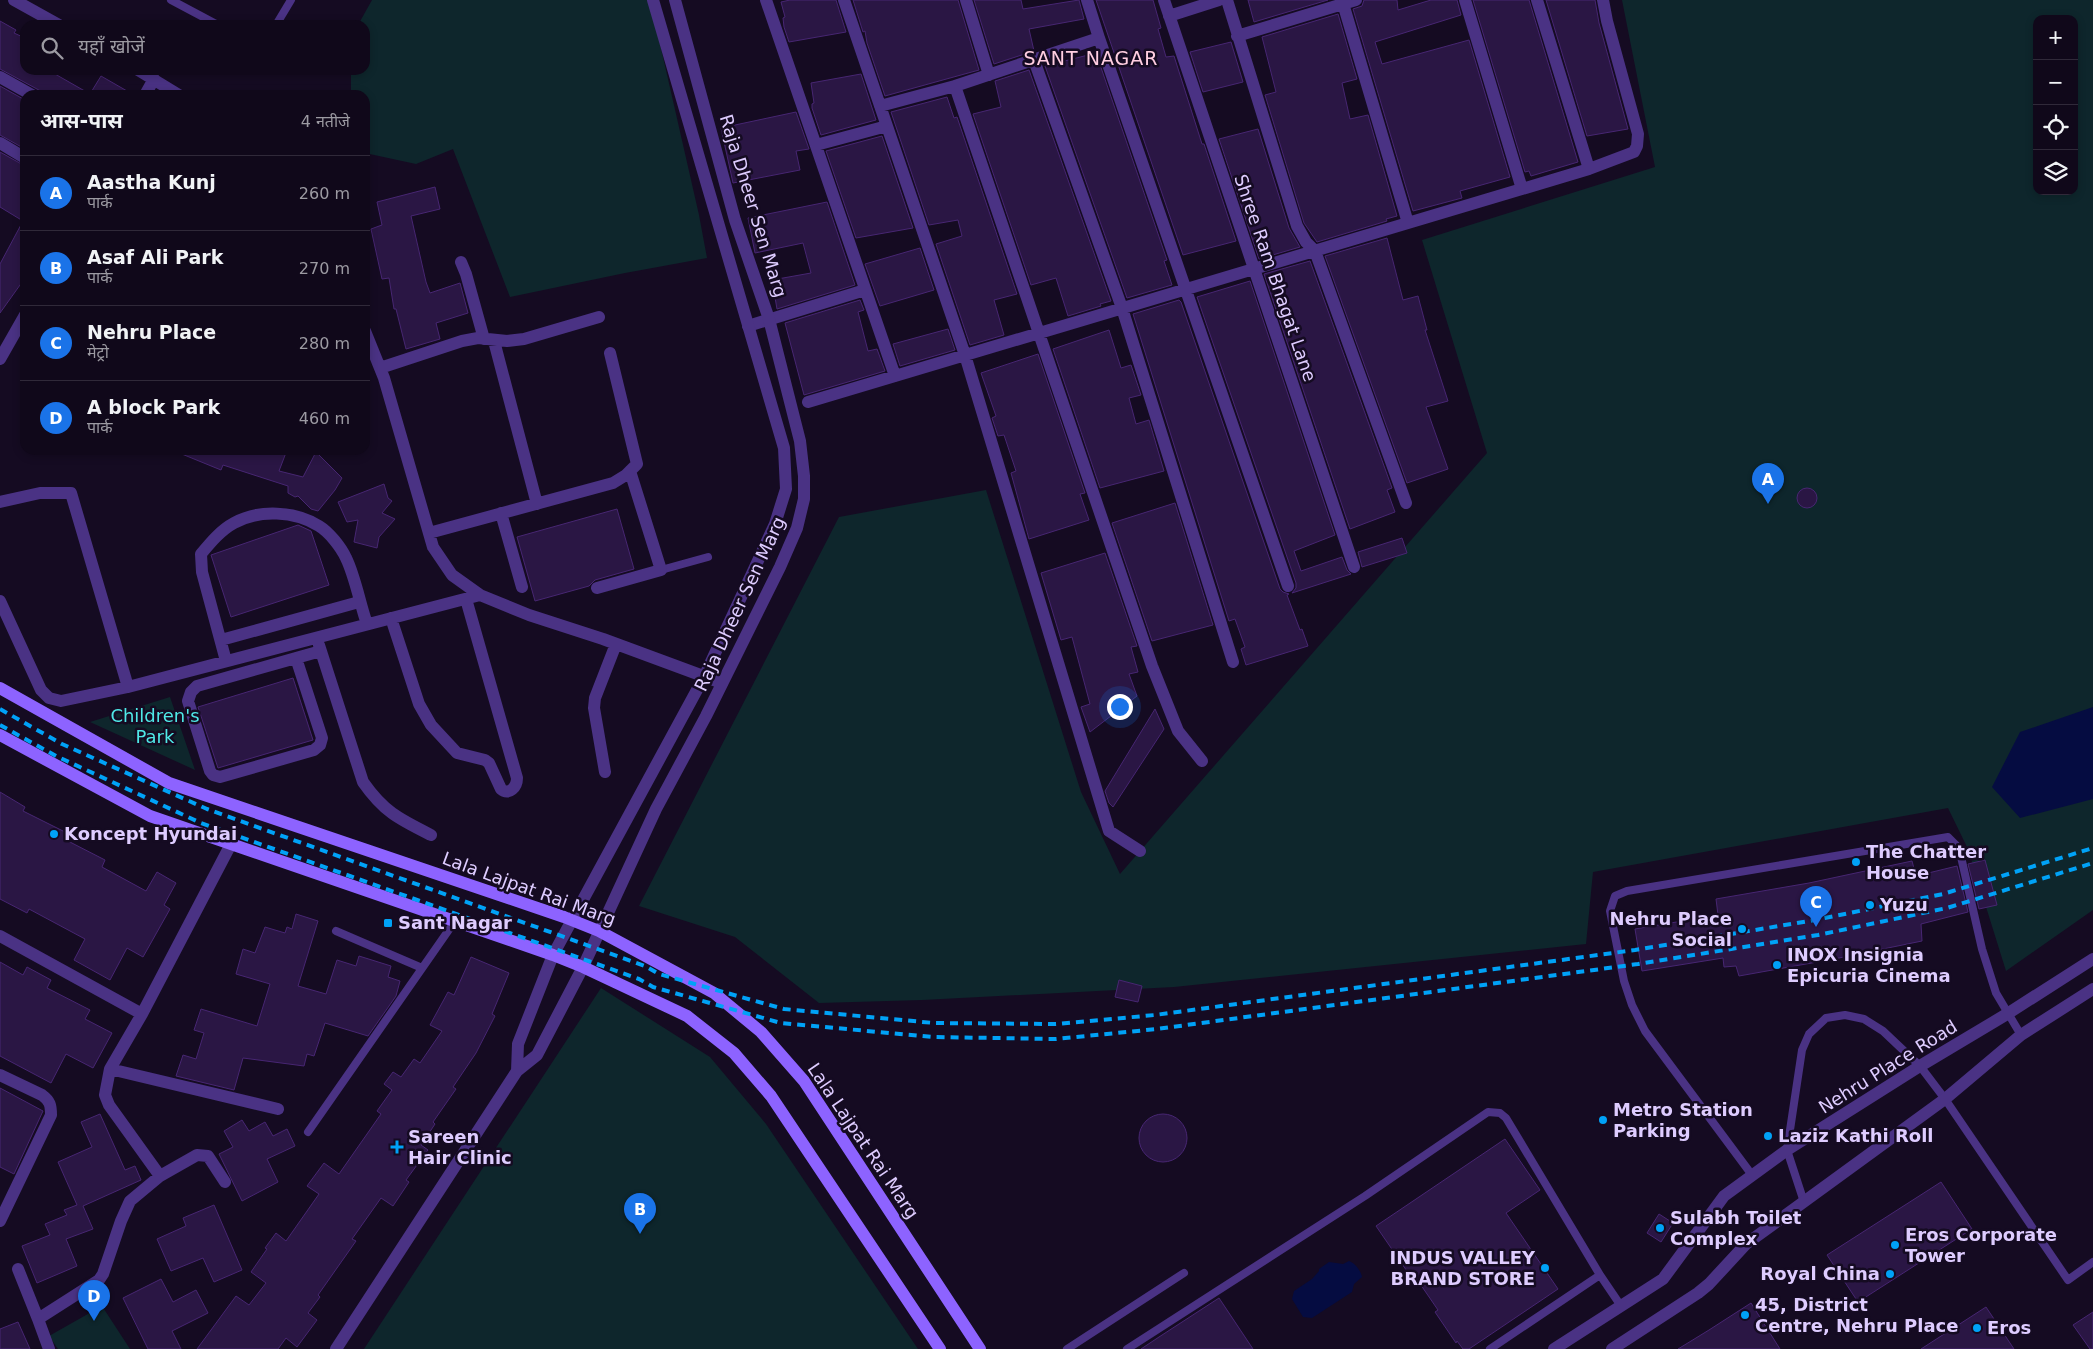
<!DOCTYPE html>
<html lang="hi">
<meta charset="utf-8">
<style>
:root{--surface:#10081a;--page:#1e1627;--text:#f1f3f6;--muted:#9c9aa2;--line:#302939;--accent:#1a73e8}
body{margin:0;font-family:"DejaVu Sans","Noto Sans Devanagari",sans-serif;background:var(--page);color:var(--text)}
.controls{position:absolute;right:15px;top:15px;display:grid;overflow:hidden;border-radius:10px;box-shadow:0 2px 8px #0003}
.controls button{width:45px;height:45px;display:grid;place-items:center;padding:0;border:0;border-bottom:1px solid var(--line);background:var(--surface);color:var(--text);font:25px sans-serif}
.you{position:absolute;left:1119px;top:706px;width:18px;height:18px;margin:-12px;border:4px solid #fff;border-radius:50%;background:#1a73e8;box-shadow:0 0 0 8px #1a73e833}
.badge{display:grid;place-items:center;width:32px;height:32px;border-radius:50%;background:var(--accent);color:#fff;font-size:16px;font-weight:700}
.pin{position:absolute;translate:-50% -41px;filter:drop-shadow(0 1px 2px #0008)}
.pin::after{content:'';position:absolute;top:26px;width:18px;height:15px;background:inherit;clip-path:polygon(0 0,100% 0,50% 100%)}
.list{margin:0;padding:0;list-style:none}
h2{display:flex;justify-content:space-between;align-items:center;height:65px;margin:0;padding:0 20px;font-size:21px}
h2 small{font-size:16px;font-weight:400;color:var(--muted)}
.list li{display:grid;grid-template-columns:32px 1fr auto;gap:15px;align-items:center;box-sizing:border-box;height:75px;padding:0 20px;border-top:1px solid var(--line)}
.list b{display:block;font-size:19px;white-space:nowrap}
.list p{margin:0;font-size:16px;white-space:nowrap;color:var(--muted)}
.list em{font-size:16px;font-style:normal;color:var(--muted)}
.icon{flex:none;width:28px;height:28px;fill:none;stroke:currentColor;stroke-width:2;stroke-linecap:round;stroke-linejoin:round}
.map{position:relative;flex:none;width:2093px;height:1349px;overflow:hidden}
.search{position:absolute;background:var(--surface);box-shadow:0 2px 8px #0003;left:20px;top:20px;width:350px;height:55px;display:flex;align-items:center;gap:12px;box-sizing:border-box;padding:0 18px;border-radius:15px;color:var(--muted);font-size:19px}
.panel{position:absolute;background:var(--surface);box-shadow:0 2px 8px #0003;left:20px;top:90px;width:350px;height:365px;border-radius:15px}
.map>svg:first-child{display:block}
.green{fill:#0e262c;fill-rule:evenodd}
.water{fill:#050c41}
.building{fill:#2a1644;stroke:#472672}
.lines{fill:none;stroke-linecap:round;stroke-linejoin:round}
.service{stroke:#4a3284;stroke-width:8}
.minor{stroke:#4a3284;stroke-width:12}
.tertiary{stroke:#4a3284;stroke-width:12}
.secondary{stroke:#8d63ff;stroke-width:12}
.rail{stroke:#00a2f7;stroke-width:4;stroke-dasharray:8 6;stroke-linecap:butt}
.poi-dot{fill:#00a2f7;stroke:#150b22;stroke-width:2}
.labels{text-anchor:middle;stroke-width:5;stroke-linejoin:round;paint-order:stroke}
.street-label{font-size:18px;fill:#deccff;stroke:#150b22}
.park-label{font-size:18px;fill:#4fe8e7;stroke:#150b22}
.poi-label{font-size:18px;font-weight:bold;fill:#deccff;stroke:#150b22;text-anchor:start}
.neighbourhood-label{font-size:19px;letter-spacing:1px;fill:#ffcee1;stroke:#150b22}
</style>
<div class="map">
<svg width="2093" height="1349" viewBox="0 0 2093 1349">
<rect width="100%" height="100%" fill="#150b22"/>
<!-- green -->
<path class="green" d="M372 0H650L699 215 707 258 625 273 510 297 453 149 416 164 365 153V95H351V70H365V25H358Z
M1622 0H2093V910L2006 971 1968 849 1948 808 1593 872 1586 944 1174 987 922 1000 819 1003 735 937 639 906 839 517 986 490 1081 792 1120 874 1487 453 1422 240 1655 167ZM2037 19H2074V191H2037Z
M170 697 195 770 90 722Z
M601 988 710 1057 766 1124 918 1349H364Z
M102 1306 130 1349H58L49 1336Z"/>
<!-- water -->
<path class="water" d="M2093 707V799L2020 818 1992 787 2020 732Z
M1349 1261C1355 1263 1361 1271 1362 1277L1354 1284 1352 1292 1312 1318 1303 1317 1292 1299 1294 1291 1312 1279 1319 1271V1269L1329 1262 1343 1264Z"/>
<!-- building -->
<path class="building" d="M790 0H836L846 32 789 42 784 27 783 18 785 17 781 2Z
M853 0H958L979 70 885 96 867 43 865 31 863 32Z
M974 0H1021L1023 9 1079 0 1084 19 1029 29 1034 51 994 64Z
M1096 0H1153L1161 28 1158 29 1166 57 1174 56 1202 144H1204L1236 241 1183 255Z
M1248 0H1328L1254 22Z
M1364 0H1397L1398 10 1431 0H1457L1461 15 1375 42 1382 64 1469 40 1510 177 1460 191 1462 198 1413 211 1353 9 1362 6Z
M1473 0H1529L1578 162 1531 176 1529 171 1525 172Z
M1546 0H1595L1599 23 1628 129 1587 136Z
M1338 14 1357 79 1342 83 1350 119 1368 115 1397 216 1386 219 1387 221 1317 242 1304 223 1265 95 1276 92 1262 37Z
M0 21 16 30 14 33 25 38V70H57L55 74 90 94 101 76 134 95H48L0 69Z
M1231 42 1243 82 1203 92 1190 52Z
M1096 53 1167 260 1164 261 1172 285 1127 298 1045 66Z
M1029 70 1111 301 1100 304 1101 306 1068 316 1056 278 1031 285 973 114 1001 107 995 81Z
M861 74 876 120 821 135 812 108V104L814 103 811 83Z
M0 86 25 100V149L0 135Z
M947 97 954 118 957 117 1017 294 994 300 1004 335 970 345 936 244 962 236 958 220 929 225 891 112Z
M796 112 809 149 796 151 800 170 733 183 721 128Z
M1258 129 1289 228 1300 247 1259 259 1219 139Z
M882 136 913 228 856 238 826 151Z
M0 152 25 166V278L0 313V264L23 221 0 207Z
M435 187 440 209 411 216 426 282 430 293 460 283 468 313 436 323 440 339 406 349 396 309H394L389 278 382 279 371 229 382 225 377 202Z
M827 202 855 285 777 309 772 280 811 273 803 243 755 253 748 218Z
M1387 238 1403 300 1418 296 1427 330H1425L1448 401 1426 407 1448 469 1407 483 1325 256Z
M920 248 934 290 880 306 865 264Z
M1310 261 1392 488 1387 490 1395 512 1350 529 1264 274Z
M1250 281 1335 535 1294 551 1301 571 1342 557 1347 570 1351 574 1292 593 1296 588V583L1197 297Z
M860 300 864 310 858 312 868 351 877 349 885 371 804 395 785 323Z
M1179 300 1181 302 1280 589 1283 592 1289 594 1287 595 1300 630 1302 629 1308 646 1246 665 1241 649 1245 647 1235 619 1229 621 1133 314Z
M948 329 955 350 900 366 893 344Z
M1109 330 1121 368 1131 365 1141 395 1129 398 1136 424 1149 420 1164 471 1100 488 1053 349Z
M1038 354 1085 493 1080 494 1089 520 1029 539 1011 473 1016 471 1004 435 998 436 992 418 996 416 981 373Z
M172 450H287L279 471 303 477 316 452 342 478 335 490 318 511 311 509 298 496 295 497 288 493V486L223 465 221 470Z
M384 484 388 498 392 501 382 513 395 519 379 537 377 548 354 542 358 520 347 522 338 502Z
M1797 498a10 10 0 1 1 20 0a10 10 0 1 1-20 0Z
M1175 503 1213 625 1152 641 1112 523Z
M617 509 634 569 595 580 589 586 535 601 517 537Z
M298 525 311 531 329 585 231 617 211 555Z
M1402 538 1407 553 1362 567 1358 552Z
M1105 553 1137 646 1131 647 1138 672 1129 674 1137 696 1090 732 1081 707 1090 704 1072 637 1061 640 1041 573Z
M293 678 313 740 218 768 198 707Z
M1155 709 1164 729 1113 807 1109 803 1105 791Z
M0 792 25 807 23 811 69 834 66 840 105 860 102 867 146 891 157 872 176 883 164 905 170 909 143 957 127 948 110 980 74 960 85 939 29 909 27 913 0 899Z
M1985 860 1997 905 1979 909 1968 864Z
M1912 861 1916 876 1957 866 1968 912 1921 924 1922 941 1834 959 1739 976 1736 966 1724 967 1723 958 1642 971 1635 929 1718 915 1716 899 1809 883Z
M296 914 318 921 298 986 326 994 337 960 356 966 359 956 391 966 388 977 400 981 396 996 368 1036 325 1023 314 1056 307 1054 304 1066 243 1058 234 1090 176 1076 183 1055 196 1059 204 1033 194 1030 201 1009 257 1026 270 984 236 974 243 949 255 953 265 927 285 933 287 927 292 929Z
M471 957 509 973 492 1014 495 1016 476 1053 453 1087 456 1089 433 1122 435 1124 421 1145 428 1150 406 1180 409 1182 393 1206 381 1198 352 1239 356 1241 318 1295 320 1297 308 1313 317 1320 297 1347 286 1338 278 1349H197L236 1296 249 1305 266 1283 251 1272 267 1249 265 1248 276 1233 286 1241 319 1194 307 1186 324 1163 339 1174 381 1114 377 1111 392 1090 384 1084 393 1072 401 1077 414 1059 420 1063 442 1031 430 1025 448 992 454 995Z
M0 962 23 975 27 967 51 980 47 988 90 1010 85 1019 112 1033 93 1068 66 1054 51 1083 0 1056Z
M1119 980 1142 986 1138 1002 1115 997Z
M0 1088 43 1111 14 1174 0 1167Z
M1139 1138a24 24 0 1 1 48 0a24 24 0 1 1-48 0Z
M100 1114 125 1170 135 1166 141 1180 83 1206 93 1229 66 1239 77 1266 37 1283 22 1246 50 1235 45 1224 67 1215 64 1210 77 1205 58 1162 92 1147 81 1122Z
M242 1120 249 1131 265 1122 273 1136 287 1129 295 1146 267 1159 278 1182 242 1201 219 1154 233 1147 224 1131Z
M1505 1139 1540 1190 1506 1213 1558 1289 1469 1349H1463L1457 1341 1456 1343 1435 1312 1438 1310 1414 1275 1411 1277 1376 1226Z
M1941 1182 1972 1229 1858 1302 1827 1255Z
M214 1205 242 1270 214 1282 203 1258 171 1271 157 1239 186 1226 183 1218Z
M1659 1214 1673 1223 1661 1242 1647 1233Z
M161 1279 173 1302 196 1290 208 1313 172 1331 181 1349H148L123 1298Z
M1219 1298 1253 1349H1141L1159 1337Z
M1751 1303 1780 1349H1678L1709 1330Z
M1986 1307 2014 1349H1921Z
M2093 1312V1349H2090L2073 1325Z
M18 1322 30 1349H0V1329Z"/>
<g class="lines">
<!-- service -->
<path class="service" d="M171 0 218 25
M276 25 291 0
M661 570 708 557
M336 931 422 968
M308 1132 455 921
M1752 1175 1645 1031 1632 1005 1624 981 1610 911 1615 896 1627 891 1948 837 1959 848 1982 949 1996 993 2021 1035
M1804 1202 1787 1150 1802 1050 1809 1034 1826 1018 1845 1015 1864 1019 1883 1031 1920 1066 1945 1099 2068 1280 2093 1262
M1067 1349 1184 1273
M1127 1349 1365 1196 1488 1112 1500 1113 1506 1118 1600 1275 1621 1306
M1490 1349 1600 1275"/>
<!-- minor -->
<path class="minor" d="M14 0 59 25
M766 0 895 376
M844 0 965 355 1109 831 1140 851
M966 0 989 75
M1087 0 1099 38 1288 586
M1164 0 1354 567
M1227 0 1297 226 1306 242 1315 251 1406 503
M1342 0 1408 223
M1465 0 1522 189
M1537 0 1589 169
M1169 16 1219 0
M1237 36 1356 0
M1034 60 1122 308 1233 662
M138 70 179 95
M0 77 32 95
M955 86 1152 666 1178 731 1202 761
M145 95 154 79
M880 106 955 86 1099 38
M0 143 25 158
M816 145 887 126
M461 262 466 274 484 339
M748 326 865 290
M365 331 384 378 433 547 452 575 480 595 529 615 603 639 722 683
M494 341 537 504
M0 359 25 315
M380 368 462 341 478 338 507 341 524 339 599 317
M808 402 1589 169 1634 152 1637 146 1638 134 1607 21 1603 0
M0 502 40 493H71L128 687
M501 513 522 587
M429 533 613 483 626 475 637 464 610 353
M597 588 661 570 630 471
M0 601 41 690 49 698 61 701 128 687 480 595
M391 618 419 704 431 725 457 753 485 760 489 763 501 789C509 796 517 787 517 778L466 599
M221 640 359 602
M319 645 363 782C384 812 399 819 431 835
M296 658 322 738 320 745 314 750 220 777 213 775 210 771 188 701 191 692 197 686 296 658 321 651
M226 661 202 572 201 554C211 542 221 530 234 523 259 509 295 511 319 526 329 532 341 547 346 558 355 576 360 604 367 624
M605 772 594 708 595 698 616 644
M0 936 142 1014
M110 1069 278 1109
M0 1075 42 1095C50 1101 51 1105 51 1115L0 1221
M160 1176 109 1105 105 1095 110 1069 142 1014 231 844
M18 1269 38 1319
M49 1349 38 1319 99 1280 103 1274 121 1221 130 1201 160 1176 197 1155 208 1156 225 1182"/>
<!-- tertiary -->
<path class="tertiary" d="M517 1071 537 1055 583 967 656 809 706 716 780 567 797 528 804 499V476L800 441 769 319 735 220 675 0
M336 1349 517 1071 518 1044 553 955 704 677 775 524 786 489 784 448 653 0
M1554 1349 1663 1279 1724 1196 1787 1150 1920 1066 2007 1014 2093 959
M1612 1349 1698 1293 1709 1284 1746 1244 1945 1099 2021 1035 2093 989"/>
<!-- secondary -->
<path class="secondary" d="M0 688 169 783 564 917 599 931 714 993 761 1032 804 1081 980 1349
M0 735 150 816 553 955 583 967 687 1016 734 1053 771 1096 940 1349"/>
<!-- rail -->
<path class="rail" d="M0 709 62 744 207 809 645 966 659 974 784 1009 934 1023 1056 1024 1155 1015 1635 950 1815 920 1943 894 2093 848
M0 725 56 756 201 823 639 979 653 987 781 1023 933 1037 1056 1039 1157 1029 1638 964 1818 935 1947 908 2093 863"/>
</g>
<!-- markers -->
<g class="poi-dot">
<circle cx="54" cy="834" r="5"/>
<circle cx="1856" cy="862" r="5"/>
<circle cx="1870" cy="905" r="5"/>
<rect x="383" y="918" width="10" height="10" rx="2.5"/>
<circle cx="1742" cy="929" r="5"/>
<circle cx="1777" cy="965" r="5"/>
<circle cx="1603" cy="1120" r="5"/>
<circle cx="1768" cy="1136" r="5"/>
<path d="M394.5 1139.5h5v5h5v5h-5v5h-5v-5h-5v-5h5z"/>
<circle cx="1660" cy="1228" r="5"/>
<circle cx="1895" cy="1245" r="5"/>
<circle cx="1545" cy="1268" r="5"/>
<circle cx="1890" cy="1274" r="5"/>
<circle cx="1745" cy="1315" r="5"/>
<circle cx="1977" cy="1328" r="5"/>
</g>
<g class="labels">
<!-- street labels -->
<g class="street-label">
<text transform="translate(753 206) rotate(73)" y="6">Raja Dheer Sen Marg</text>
<text transform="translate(1275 278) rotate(71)" y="6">Shree Ram Bhagat Lane</text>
<text transform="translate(740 604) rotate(-65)" y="6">Raja Dheer Sen Marg</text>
<text transform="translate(529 889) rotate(20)" y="6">Lala Lajpat Rai Marg</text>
<text transform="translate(1888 1067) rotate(-32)" y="6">Nehru Place Road</text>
<text transform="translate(863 1141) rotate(56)" y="6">Lala Lajpat Rai Marg</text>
</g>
<!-- park labels -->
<g class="park-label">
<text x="155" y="722">Children's<tspan x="155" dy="21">Park</tspan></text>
</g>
<!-- poi labels -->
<g class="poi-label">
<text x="64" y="840">Koncept Hyundai</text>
<text x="1866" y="858">The Chatter<tspan x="1866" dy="21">House</tspan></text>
<text x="1880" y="911">Yuzu</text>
<text x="1732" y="925" text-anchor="end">Nehru Place<tspan x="1732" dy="21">Social</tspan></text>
<text x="398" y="929">Sant Nagar</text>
<text x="1787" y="961">INOX Insignia<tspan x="1787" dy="21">Epicuria Cinema</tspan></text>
<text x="1613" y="1116">Metro Station<tspan x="1613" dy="21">Parking</tspan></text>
<text x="1778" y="1142">Laziz Kathi Roll</text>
<text x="408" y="1143">Sareen<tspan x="408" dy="21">Hair Clinic</tspan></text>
<text x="1670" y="1224">Sulabh Toilet<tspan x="1670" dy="21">Complex</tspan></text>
<text x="1905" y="1241">Eros Corporate<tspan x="1905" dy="21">Tower</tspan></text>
<text x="1535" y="1264" text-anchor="end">INDUS VALLEY<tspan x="1535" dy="21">BRAND STORE</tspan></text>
<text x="1880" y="1280" text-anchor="end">Royal China</text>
<text x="1755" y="1311">45, District<tspan x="1755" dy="21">Centre, Nehru Place</tspan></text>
<text x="1987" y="1334">Eros</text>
</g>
<!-- neighbourhood labels -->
<g class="neighbourhood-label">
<text x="1091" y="65">SANT NAGAR</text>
</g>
</g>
</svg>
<div class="controls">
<button>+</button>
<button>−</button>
<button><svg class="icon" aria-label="locate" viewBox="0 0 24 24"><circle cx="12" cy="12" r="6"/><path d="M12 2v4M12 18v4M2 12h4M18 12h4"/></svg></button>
<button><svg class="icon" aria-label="layers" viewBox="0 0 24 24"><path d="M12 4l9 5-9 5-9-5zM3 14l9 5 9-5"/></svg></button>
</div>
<div class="you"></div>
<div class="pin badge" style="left:1768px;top:504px">A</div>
<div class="pin badge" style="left:640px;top:1234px">B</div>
<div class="pin badge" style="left:1816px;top:927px">C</div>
<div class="pin badge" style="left:94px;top:1321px">D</div>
<div class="search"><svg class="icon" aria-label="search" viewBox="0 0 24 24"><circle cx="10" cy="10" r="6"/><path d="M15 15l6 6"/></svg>यहाँ खोजें</div>
<section class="panel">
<h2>आस-पास<small>4 नतीजे</small></h2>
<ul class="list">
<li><span class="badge">A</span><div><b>Aastha Kunj</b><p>पार्क</p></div><em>260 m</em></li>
<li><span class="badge">B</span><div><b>Asaf Ali Park</b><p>पार्क</p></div><em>270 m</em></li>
<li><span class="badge">C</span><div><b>Nehru Place</b><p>मेट्रो</p></div><em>280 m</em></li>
<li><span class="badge">D</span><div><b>A block Park</b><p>पार्क</p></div><em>460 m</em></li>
</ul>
</section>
</div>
